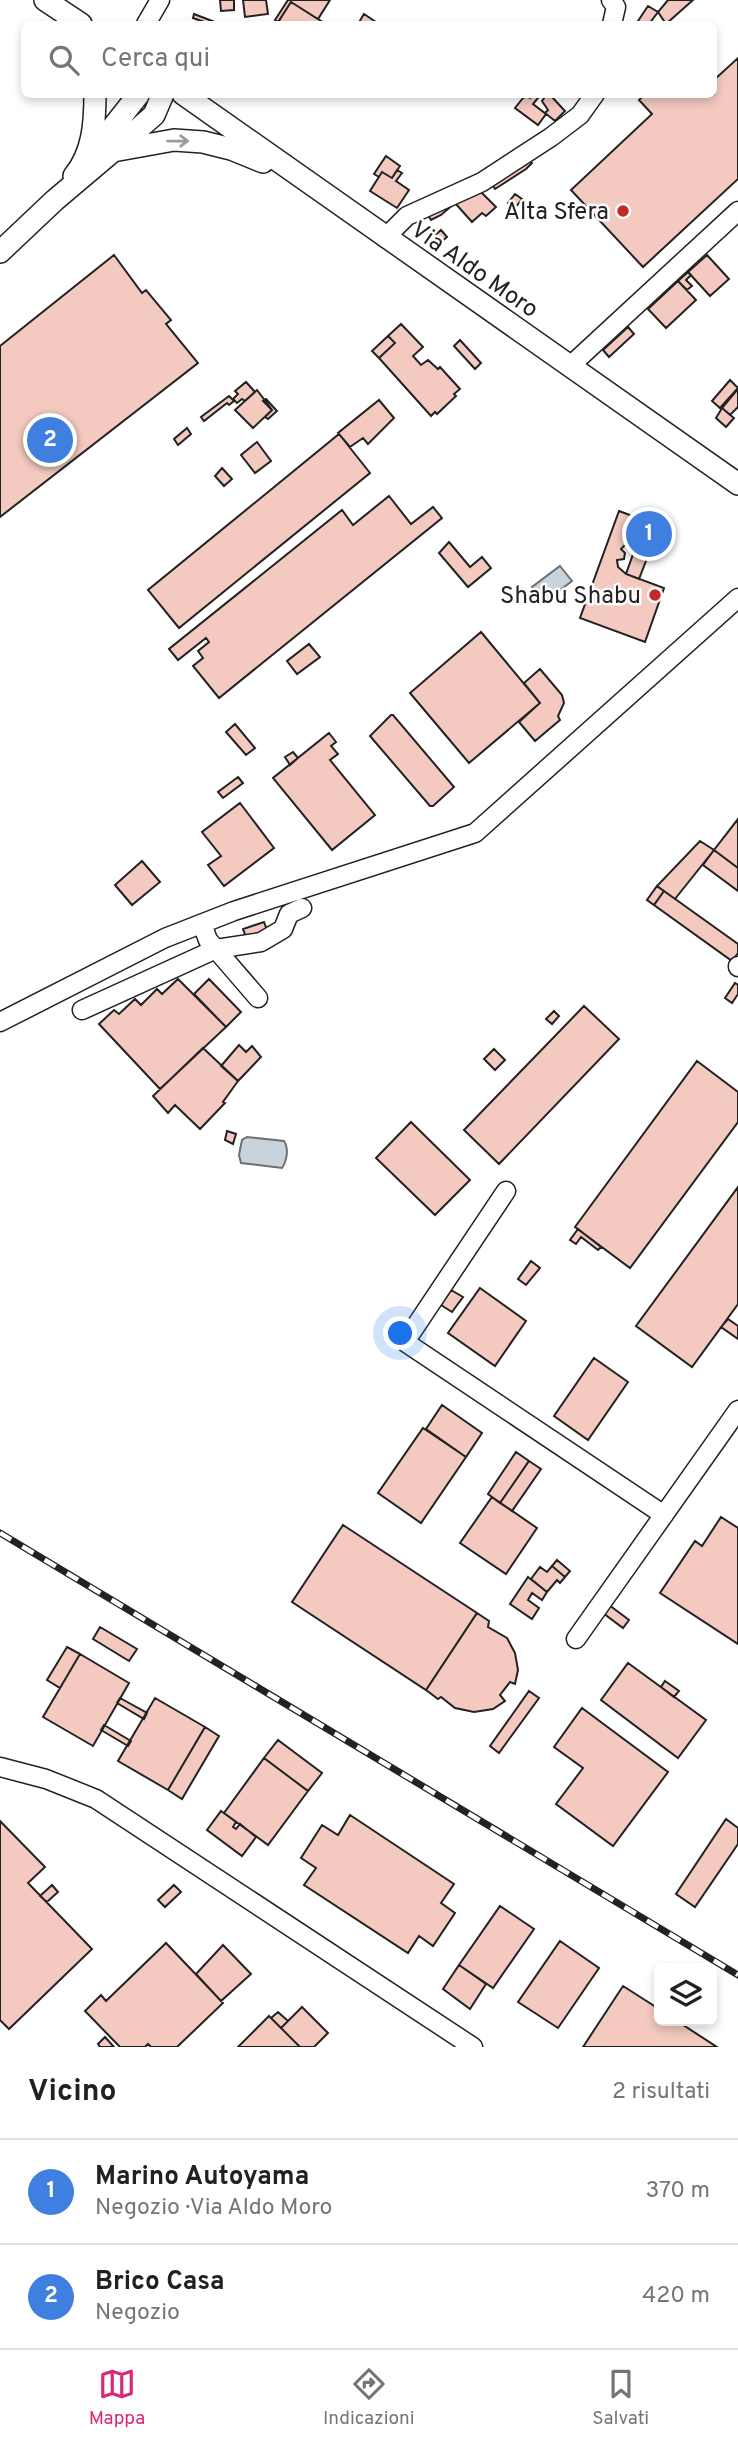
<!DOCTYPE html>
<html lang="it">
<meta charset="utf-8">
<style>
:root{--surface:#fff;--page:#f6f6f6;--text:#202124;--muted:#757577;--line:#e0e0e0;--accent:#db2777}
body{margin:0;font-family:Overpass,sans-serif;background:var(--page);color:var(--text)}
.controls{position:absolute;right:21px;bottom:21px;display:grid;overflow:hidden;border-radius:10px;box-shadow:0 4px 10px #0003}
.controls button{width:63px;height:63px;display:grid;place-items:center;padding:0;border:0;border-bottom:2px solid var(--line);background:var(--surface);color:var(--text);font:35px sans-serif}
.you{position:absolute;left:401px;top:1334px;width:24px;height:24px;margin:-18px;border:5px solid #fff;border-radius:50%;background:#1a73e8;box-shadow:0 0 0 10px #1a73e833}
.badge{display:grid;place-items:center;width:46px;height:46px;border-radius:50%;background:var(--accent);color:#fff;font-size:23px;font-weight:700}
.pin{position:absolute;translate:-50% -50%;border:4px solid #fff;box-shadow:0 2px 7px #0006}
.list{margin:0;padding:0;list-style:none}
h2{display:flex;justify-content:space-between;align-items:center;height:91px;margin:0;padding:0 28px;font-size:30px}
h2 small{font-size:23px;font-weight:400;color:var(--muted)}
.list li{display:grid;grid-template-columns:46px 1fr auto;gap:21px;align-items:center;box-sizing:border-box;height:105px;padding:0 28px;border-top:2px solid var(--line)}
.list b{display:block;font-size:26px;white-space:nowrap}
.list p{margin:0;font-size:23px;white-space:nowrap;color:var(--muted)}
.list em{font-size:23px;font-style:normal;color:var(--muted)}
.icon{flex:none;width:38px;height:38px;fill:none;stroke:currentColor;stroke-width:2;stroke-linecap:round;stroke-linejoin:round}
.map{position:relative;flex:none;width:738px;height:2047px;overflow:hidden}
.search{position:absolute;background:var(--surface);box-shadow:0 4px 10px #0003;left:21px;right:21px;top:21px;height:77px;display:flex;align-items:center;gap:18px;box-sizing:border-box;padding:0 24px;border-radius:10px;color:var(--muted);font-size:26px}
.sheet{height:301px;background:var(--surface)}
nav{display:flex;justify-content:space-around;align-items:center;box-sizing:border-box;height:98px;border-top:2px solid var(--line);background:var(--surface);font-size:19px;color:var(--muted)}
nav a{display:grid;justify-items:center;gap:4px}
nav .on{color:var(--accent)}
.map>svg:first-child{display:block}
.water{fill:#c7d3dd;stroke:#6f6f6f;stroke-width:2}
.building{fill:#f3c9c0;stroke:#222;stroke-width:2}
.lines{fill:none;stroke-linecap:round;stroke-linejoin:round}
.minor-casing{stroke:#222;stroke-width:21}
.major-casing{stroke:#222;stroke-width:24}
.minor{stroke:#fff;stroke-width:18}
.major{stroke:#fff;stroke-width:21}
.rail-casing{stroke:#222;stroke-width:7}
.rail{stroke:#fff;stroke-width:4.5;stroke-dasharray:13;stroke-linecap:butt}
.oneway{stroke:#9c9c9c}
.poi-dot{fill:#c62828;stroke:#fff;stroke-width:2.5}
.labels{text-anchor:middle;stroke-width:5;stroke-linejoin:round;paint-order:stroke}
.poi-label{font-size:24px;fill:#222;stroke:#fff;text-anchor:end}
.street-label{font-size:24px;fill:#222;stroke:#fff}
</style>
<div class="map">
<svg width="738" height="2047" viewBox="0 0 738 2047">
<rect width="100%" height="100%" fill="#fff"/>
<!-- water -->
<path class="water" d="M560 566 572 581 544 602 532 587Z
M247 1137 284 1141C289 1148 287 1161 282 1168L241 1163 239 1155 242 1140Z"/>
<!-- building -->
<path class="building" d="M220 0H234V10L221 11Z
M243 0H266L268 14 245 17Z
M288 0H330L318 19 291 2 278 22 275 20Z
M668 0H693L666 24 658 12Z
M291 2 318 19 326 24H277Z
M648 6 658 12 649 24H636Z
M194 14 220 24H210L193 18Z
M364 14 379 24H358Z
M738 58V179L643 267 571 190 652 114 639 100 645 94H714V80Z
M532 94 538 98 533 104 546 114 538 125 515 108 523 98 527 96 530 98Z
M547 94 554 95 552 97 565 111 555 121 545 113 548 110 542 101Z
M386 156 400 166 392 178 382 172 379 177 374 174Z
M528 157 532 163 526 169 495 189 489 180Z
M397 170 402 173 396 181 409 190 397 208 370 191 382 172 392 178Z
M481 192 496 207 486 216 482 213 472 222 455 203 441 215 431 220 426 212Z
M515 194 522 199 515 208 508 203Z
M441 230 447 237 440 243 434 236Z
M114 255 142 293 146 290 171 320 166 324 198 363 0 517V346Z
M707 255 729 279 710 296 688 272Z
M688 272 691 275 686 280 692 286 687 290 678 281Z
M678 281 696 300 666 328 648 309Z
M401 324 423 347 413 356 421 365 428 360 438 369 440 367 460 389 454 394 456 396 437 414 435 412 431 416 379 358 395 343 388 336Z
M628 327 634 334 609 357 603 350Z
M388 336 395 343 379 358 372 351Z
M460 340 481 363 475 369 454 346Z
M730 380 738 388 720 408 712 401Z
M246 382 255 392 245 401 242 399 237 403 233 399 238 394 235 391Z
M738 389V407L730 415 722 408Z
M257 390 272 410 253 428 235 410Z
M229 396 234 401 229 405 227 403 204 421 201 417Z
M266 399 277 411 268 419 265 417 272 410 263 401Z
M379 400 394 418 368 444 363 438 350 447 338 433Z
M722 408 734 418 726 427 716 418Z
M187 428 191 434 178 445 174 439Z
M339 434 370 473 179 628 148 590Z
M257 442 271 461 255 473 241 455Z
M222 468 232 479 224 486 215 476Z
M389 496 411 524 433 507 442 518 219 698 193 666 203 658 198 651 209 642 206 638 178 660 169 649 342 510 353 525Z
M619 511 662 527 653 549 637 543H627L621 549 625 553 624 559 617 560 618 567 626 574 664 588 645 642 580 618Z
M449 542 470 567 482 557 491 568 468 587 439 553Z
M637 543 651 548 639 579 626 574Z
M481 632 540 703 469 763 410 693Z
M309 644 320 657 297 674 287 661Z
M540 669 562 695 564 703 558 716 560 720 535 741 519 722 540 703 524 683Z
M391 715H393L454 787 433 806H430L370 736Z
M235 724 255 748 246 755 226 732Z
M329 733 336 742 331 746 338 754 330 760 375 815 332 850 273 778Z
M293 752 298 758 290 765 285 757Z
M238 777 243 783 223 798 218 792Z
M240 803 274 848 224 886 208 865 221 856 202 832Z
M738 819V868L714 850Z
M700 841 714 850 675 899 657 886Z
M714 850 738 868V891L703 865Z
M142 861 160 882 132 905 115 885Z
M657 886 664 891 654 905 647 900Z
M664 891 738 944V953L732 961 654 905Z
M264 922 267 930 246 937 243 929Z
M178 979 226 1027 160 1089 99 1024 114 1010 119 1014 135 999 141 1005 157 989 162 994Z
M209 979 241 1012 226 1027 194 994Z
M735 983 738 985V994L732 1003 725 998Z
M584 1006 619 1039 499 1164 464 1130Z
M554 1011 559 1016 552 1024 546 1019Z
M239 1045 246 1052 252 1046 261 1057 238 1081 221 1066Z
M203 1048 238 1081 223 1102 225 1103 200 1129 175 1105 168 1113 153 1096Z
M494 1049 505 1060 495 1070 484 1059Z
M697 1061 738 1092V1122L630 1268 575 1227Z
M411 1122 470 1180 435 1215 376 1158Z
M227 1131 236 1134 233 1144 225 1140Z
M738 1187V1304L692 1367 636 1326Z
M578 1229 601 1247 598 1250 581 1237 576 1244 570 1240Z
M531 1261 540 1268 526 1285 518 1279Z
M480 1288 526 1321 495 1366 448 1333Z
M451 1290 463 1297 452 1312 441 1305Z
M728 1319 738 1326V1339L721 1327Z
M594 1358 628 1382 588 1440 554 1416Z
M442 1405 482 1433 466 1457 426 1429Z
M423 1428 466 1457 421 1523 378 1493Z
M516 1452 529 1461 500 1503 488 1494Z
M529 1461 541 1469 512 1511 500 1503Z
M492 1497 537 1528 506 1574 460 1543Z
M721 1517 738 1528V1644L660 1593 695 1541 702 1546Z
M343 1525 477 1613 426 1690 292 1602Z
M557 1560 570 1571 565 1577 552 1566Z
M552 1566 565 1577 560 1583 557 1580 547 1592 531 1579 540 1567 547 1572Z
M528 1577 547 1592 542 1600 532 1593 528 1600 539 1608 532 1619 510 1604Z
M609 1605 629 1620 623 1628 603 1613Z
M477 1613 489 1621 488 1627 507 1638 515 1653 518 1670 515 1684 510 1682 500 1695 505 1701 493 1709 474 1712 455 1708 441 1697 438 1699 426 1690Z
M100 1627 137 1649 129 1661 93 1639Z
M67 1647 80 1654 60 1688 47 1680Z
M80 1654 129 1683 93 1746 43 1717Z
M628 1663 706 1720 678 1758 601 1700Z
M665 1681 679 1691 674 1697 661 1687Z
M529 1691 539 1698 499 1753 490 1746Z
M120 1698 147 1713 144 1719 117 1703Z
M155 1698 205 1727 168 1790 118 1761Z
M582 1708 668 1772 613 1846 556 1804 583 1768 554 1747Z
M104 1725 131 1741 128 1746 101 1730Z
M205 1727 219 1736 182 1799 168 1790Z
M278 1740 322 1773 308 1791 264 1758Z
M264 1758 308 1791 268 1845 224 1813Z
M221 1811 236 1822 233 1827 236 1829 240 1824 256 1837 242 1856 207 1830Z
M350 1815 454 1884 441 1903 455 1913 433 1946 419 1936 408 1953 304 1885 316 1868 301 1858 322 1825 338 1835Z
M726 1819 738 1828V1844L695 1907 676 1894Z
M0 1821 45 1867 28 1883 92 1949 9 2029 0 2020Z
M52 1885 58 1892 47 1902 40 1896Z
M174 1885 181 1892 165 1907 158 1900Z
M500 1906 534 1929 493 1988 459 1965Z
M560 1941 599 1968 558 2028 518 2002Z
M166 1943 223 2003 177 2047H151L148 2044 145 2047H120L85 2011 101 1995 106 2001Z
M223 1945 251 1974 221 2001 196 1974Z
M459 1965 486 1984 470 2009 443 1989Z
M623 1986 659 2009V2021H677L717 2047H583Z
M302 2007 328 2033 314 2047H300L281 2028Z
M278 2012 288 2021 281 2028 271 2018Z
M269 2016 300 2047H238Z
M105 2037 114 2047H100L98 2044Z"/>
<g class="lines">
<!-- minor casing -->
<g class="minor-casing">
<path id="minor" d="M611 0 616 7 612 24
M146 24 160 0
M385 238 407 216 482 182 551 137 580 115 595 94
M569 367 738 211
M202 924 208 940 258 998
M738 967V966
M82 1010 216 949 261 942 283 929 289 914 302 908
M0 1022 165 938 234 911 475 833 738 598
M506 1191 405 1342 664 1515
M576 1639 738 1410
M0 1767 46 1779 96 1799 473 2047"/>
</g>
<!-- major casing -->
<g class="major-casing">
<path id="major" d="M45 0 81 24
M183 94 738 484
M113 151 154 115 163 94
M90 156 139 94
M74 176C93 153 95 123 95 94
M0 252 55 200 113 151 174 140 203 142 231 149 263 162"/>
</g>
<!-- minor -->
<use href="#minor" class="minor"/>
<!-- major -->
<use href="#major" class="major"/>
<!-- rail casing -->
<g class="rail-casing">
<path id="rail" d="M0 1533 738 1975"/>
</g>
<!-- rail -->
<use href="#rail" class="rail"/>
</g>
<!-- one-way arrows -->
<defs><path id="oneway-shaft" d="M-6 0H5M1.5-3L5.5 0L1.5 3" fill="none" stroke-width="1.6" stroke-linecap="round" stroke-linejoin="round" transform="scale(1.75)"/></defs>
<use class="oneway" href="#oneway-shaft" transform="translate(178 141) rotate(-1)"/>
<!-- markers -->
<g class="poi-dot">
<circle cx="623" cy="211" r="7"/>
<circle cx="655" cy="595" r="7"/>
</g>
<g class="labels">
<!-- poi labels -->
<g class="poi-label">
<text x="609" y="219">Alta Sfera</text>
<text x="641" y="603">Shabu Shabu</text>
</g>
<!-- street labels -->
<g class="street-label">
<text transform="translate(475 269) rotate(35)" y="8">Via Aldo Moro</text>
</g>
</g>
</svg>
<div class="controls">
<button><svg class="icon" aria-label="layers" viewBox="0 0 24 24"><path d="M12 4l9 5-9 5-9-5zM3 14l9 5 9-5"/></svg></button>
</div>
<div class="you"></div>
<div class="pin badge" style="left:649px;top:534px;background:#3f7fe0">1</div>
<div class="pin badge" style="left:50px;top:440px;background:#3f7fe0">2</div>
<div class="search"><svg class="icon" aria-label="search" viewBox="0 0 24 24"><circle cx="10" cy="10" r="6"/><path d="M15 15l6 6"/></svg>Cerca qui</div>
</div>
<section class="sheet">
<h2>Vicino<small>2 risultati</small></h2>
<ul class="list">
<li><span class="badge" style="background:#3f7fe0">1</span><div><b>Marino Autoyama</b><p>Negozio · Via Aldo Moro</p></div><em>370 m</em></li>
<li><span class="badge" style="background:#3f7fe0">2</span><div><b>Brico Casa</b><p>Negozio</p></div><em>420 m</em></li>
</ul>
</section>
<nav>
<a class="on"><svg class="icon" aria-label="map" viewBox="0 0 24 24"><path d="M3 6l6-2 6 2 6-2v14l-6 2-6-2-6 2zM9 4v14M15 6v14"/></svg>Mappa</a>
<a><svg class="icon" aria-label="directions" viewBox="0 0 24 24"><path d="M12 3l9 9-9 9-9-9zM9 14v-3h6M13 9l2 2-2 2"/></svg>Indicazioni</a>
<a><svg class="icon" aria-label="saved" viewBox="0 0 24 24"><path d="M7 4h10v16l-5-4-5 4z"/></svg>Salvati</a>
</nav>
